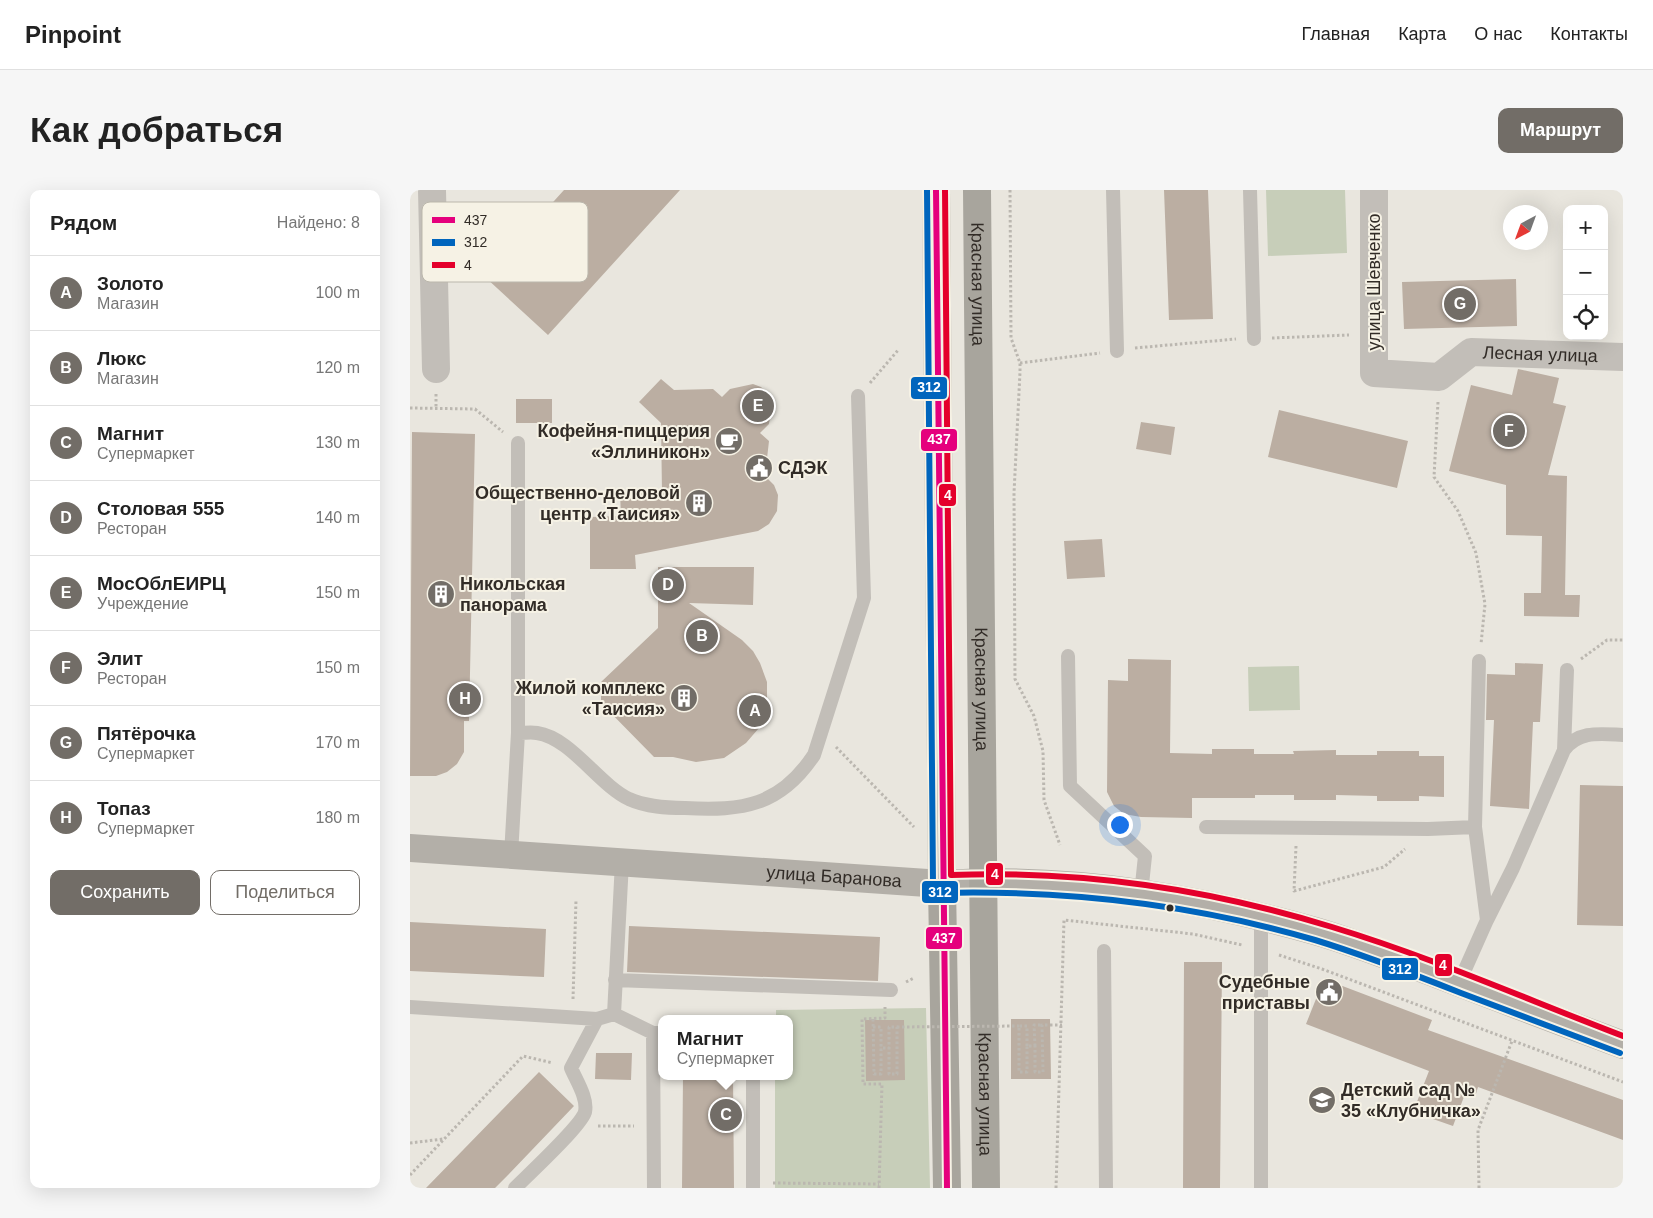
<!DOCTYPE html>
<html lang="ru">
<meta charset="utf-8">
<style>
:root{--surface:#fff;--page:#f6f6f6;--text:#222;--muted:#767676;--line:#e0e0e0;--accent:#726d67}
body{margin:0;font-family:Helvetica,sans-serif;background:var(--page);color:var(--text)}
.controls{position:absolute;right:15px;top:15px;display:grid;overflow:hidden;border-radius:10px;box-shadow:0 5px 20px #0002}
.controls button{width:45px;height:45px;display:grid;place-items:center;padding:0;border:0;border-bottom:1px solid var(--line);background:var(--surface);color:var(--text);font:25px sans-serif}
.compass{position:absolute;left:1093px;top:15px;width:45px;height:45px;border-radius:50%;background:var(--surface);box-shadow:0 5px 20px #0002;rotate:221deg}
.you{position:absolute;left:709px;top:634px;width:18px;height:18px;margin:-12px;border:4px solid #fff;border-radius:50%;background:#1a73e8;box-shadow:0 0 0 8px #1a73e833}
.badge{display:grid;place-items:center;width:32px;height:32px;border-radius:50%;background:var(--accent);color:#fff;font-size:16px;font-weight:700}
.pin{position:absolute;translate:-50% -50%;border:2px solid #fff;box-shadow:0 1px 5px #0006}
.popup{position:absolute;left:248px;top:825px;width:135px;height:65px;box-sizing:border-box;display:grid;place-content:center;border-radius:10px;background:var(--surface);filter:drop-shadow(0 1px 4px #0005);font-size:16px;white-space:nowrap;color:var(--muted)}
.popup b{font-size:19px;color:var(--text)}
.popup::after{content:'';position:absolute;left:50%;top:100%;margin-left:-10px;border:10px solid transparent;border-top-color:var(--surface)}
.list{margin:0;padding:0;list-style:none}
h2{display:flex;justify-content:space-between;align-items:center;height:65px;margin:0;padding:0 20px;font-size:21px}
h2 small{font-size:16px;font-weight:400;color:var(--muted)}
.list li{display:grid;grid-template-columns:32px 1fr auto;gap:15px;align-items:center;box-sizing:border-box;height:75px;padding:0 20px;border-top:1px solid var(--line)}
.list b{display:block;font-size:19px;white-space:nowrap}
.list p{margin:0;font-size:16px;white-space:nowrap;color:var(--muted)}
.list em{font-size:16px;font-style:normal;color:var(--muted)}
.actions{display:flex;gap:10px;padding:15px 20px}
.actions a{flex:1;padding:11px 0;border:1px solid var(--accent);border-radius:10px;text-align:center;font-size:18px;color:var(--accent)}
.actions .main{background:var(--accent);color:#fff}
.icon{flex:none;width:28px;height:28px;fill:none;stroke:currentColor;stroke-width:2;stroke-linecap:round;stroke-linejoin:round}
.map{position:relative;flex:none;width:1213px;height:998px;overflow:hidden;border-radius:10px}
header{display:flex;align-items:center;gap:30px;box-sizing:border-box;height:70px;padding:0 25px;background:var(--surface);border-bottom:1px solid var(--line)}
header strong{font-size:24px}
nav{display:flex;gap:28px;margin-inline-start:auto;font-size:18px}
.intro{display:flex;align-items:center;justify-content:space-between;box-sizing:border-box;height:120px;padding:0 30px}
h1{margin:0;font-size:35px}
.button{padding:12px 22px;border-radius:10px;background:var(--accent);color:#fff;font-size:18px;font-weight:700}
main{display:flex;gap:30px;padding:0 30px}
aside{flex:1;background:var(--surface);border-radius:10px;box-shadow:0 5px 20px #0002}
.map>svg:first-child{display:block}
.green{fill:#c7ceb9}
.building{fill:#bbaea2}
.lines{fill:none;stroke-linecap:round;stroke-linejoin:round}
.path{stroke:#bbb7b0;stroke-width:3;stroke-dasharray:2.5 2.5;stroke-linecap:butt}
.lane{stroke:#c2beb8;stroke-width:14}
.street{stroke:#c2beb8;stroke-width:28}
.secondary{stroke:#b3afa8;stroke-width:28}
.highway{stroke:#a8a59d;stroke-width:28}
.path-bridge{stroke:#bbb7b0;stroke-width:3;stroke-dasharray:2.5 2.5;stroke-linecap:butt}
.bus-1-casing{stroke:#f6f2e5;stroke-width:10}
.bus-2-casing{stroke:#f6f2e5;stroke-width:10}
.bus-3-casing{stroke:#f6f2e5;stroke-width:10}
.bus-1{stroke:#e5007d;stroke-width:6}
.bus-2{stroke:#0065bd;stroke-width:6}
.bus-3{stroke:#e4002b;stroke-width:6}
.bus-dot{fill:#322c27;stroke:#f6f2e5;stroke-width:2}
.labels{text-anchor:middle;stroke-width:4;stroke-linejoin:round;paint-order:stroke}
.street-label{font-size:18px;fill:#322c27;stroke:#f6f2e5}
.poi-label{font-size:18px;font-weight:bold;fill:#322c27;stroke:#f6f2e5;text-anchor:end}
.key{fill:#f6f2e5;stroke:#bbb7ac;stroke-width:1}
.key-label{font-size:14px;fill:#322c27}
.line-badge{stroke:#f6f2e5;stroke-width:2}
.badge-label{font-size:14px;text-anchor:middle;font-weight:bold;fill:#fff}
</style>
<header>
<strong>Pinpoint</strong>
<nav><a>Главная</a><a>Карта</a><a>О нас</a><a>Контакты</a></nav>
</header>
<div class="intro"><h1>Как добраться</h1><a class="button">Маршрут</a></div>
<main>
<aside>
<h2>Рядом<small>Найдено: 8</small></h2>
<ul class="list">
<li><span class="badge">A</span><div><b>Золото</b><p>Магазин</p></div><em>100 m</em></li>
<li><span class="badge">B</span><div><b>Люкс</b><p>Магазин</p></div><em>120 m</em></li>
<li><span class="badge">C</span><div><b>Магнит</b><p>Супермаркет</p></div><em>130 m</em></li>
<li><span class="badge">D</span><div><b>Столовая 555</b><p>Ресторан</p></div><em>140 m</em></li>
<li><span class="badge">E</span><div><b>МосОблЕИРЦ</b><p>Учреждение</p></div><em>150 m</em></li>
<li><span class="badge">F</span><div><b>Элит</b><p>Ресторан</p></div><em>150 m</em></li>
<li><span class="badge">G</span><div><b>Пятёрочка</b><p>Супермаркет</p></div><em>170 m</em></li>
<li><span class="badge">H</span><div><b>Топаз</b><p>Супермаркет</p></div><em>180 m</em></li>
</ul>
<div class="actions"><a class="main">Сохранить</a><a>Поделиться</a></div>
</aside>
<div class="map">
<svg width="1213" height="998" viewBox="0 0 1213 998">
<rect width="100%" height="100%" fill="#e9e6de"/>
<!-- green -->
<path class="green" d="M856 0H935L937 63 858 66Z
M889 476 890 520 839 521 838 477Z
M516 818 520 998H365V886H380V829H366V820Z"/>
<!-- building -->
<path class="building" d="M154 0H270L138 145 75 87Z
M754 0H798L803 129 759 130Z
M1106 89 1107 136 994 139 992 92Z
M1108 179 1149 188 1143 213 1156 216 1138 285 1157 286 1155 405H1170L1169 427 1114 426V403H1131L1132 346 1096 345V295L1039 281 1061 195 1102 205Z
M251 189 264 200 303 199 312 207 320 199 343 194 351 197 359 204 362 212 359 234 350 243 359 251 355 286 364 295 368 305 367 321 359 334 348 341 225 365 226 379H180V327L211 326 210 303H252L251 233 229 212Z
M106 209H142V233H106Z
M869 220 998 251 987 298 858 267Z
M731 232 765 237 761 265 726 259Z
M2 242 65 244 59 531H54V562L47 574 37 582 26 586H0Z
M692 349 695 387 657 389 654 351Z
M248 377H344L343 415 279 413 332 450 343 461 350 473 357 492V515L349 538 336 553 314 568 286 572 263 567H244L191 513V492L248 438Z
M718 469 761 470 760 563 802 564V559H844V564H884L883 561 926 560V565H967V561H1009V566H1034V607L1009 606V611H967V606L926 605V610H884V605H845V608H782V628L731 627 714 624 704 616 697 602 698 490 718 491Z
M1105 473 1133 474 1130 532H1123L1119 619 1080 616 1084 530H1076L1077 484 1105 485Z
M1170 595 1213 596V736L1167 735Z
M0 732 136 739 134 787 0 781Z
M219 736 470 747 468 791 217 782Z
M774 772H812L810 998H773Z
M914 789 1022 830 1018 840 1213 910V950L1068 897 1065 907 1055 904 1043 936 1003 922 1019 881 896 834Z
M601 829H640L641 889H601Z
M455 830H494L495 890 456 891Z
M186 863H222L221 890 185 889Z
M129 882 164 916 98 985 85 998H16Z
M273 886H323L324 998H272Z"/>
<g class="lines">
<!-- path -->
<path class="path" d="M600 0 601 148 610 173V182L604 303 605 489 624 526 633 561 634 610 650 655
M862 148 939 145
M725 158 826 149
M610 173 690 163
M460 193 489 159
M26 204V218
M1028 212 1024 287 1048 321 1066 363 1075 414 1071 454
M0 218 65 219 93 242
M1171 469 1197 450H1213
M426 557 504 637
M886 656 884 701 974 677 995 659
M869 765 912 779 1213 892
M496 792 504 788
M163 809 166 710
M463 829 464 884H471V858H479V884H487V837H479V858
M463 837H471V858
M617 856V836H609V882H617V856H625V882H633L632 835H652
M625 856 624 835H632
M188 936H224
M0 953 33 949
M0 985 113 866 143 873
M363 993 469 994
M469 998 472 894H453L452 829 475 828V817
M646 998 654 730 783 744 832 755
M1069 998 1068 940 1102 851"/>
<!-- lane -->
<path class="lane" d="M703 0 707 161
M840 0 844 149
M658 466 660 596 735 666 731 704
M108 543C115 543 121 542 127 543 161 548 188 594 219 609 237 617 256 618 275 618 333 621 370 616 404 565L454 408 448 206
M1154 560 1157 480
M796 637 1018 639 1065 637 1077 730
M1065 637 1069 471
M101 665 108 543V253
M694 761 696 998
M205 790 481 800
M1049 793 1077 730 1103 678 1154 560C1169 540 1191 544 1213 545
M0 817 187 829 204 824 243 843H252
M204 824 212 672
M243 843 244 998
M105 998C118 985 171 936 175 922 178 908 166 890 161 878L187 829
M343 998V886
M851 998V727"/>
<!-- street -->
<g class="street">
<path d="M22 0 26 179"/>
<path id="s1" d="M964 0V183L1029 187 1061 162 1213 167"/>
</g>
<!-- secondary -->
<path class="secondary" id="s2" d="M0 658 532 694C656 686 785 707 905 741 947 753 988 770 1029 785 1090 809 1152 832 1213 855"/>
<!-- highway -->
<g class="highway">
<path d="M526 0 532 694 537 998"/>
<path id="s3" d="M567 0 576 998"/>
</g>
<!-- path-bridge -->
<path class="path-bridge" d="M487 837 609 836"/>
<!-- bus-1 casing -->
<g class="bus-1-casing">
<path id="bus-1" d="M526 0 537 998"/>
</g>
<!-- bus-2 casing -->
<g class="bus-2-casing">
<path id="bus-2" d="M517 0 523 694 525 700 531 703C660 700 782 714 905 750 954 765 1003 784 1051 803 1104 823 1157 843 1210 863"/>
</g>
<!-- bus-3 casing -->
<g class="bus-3-casing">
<path id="bus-3" d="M535 0 541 685C669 680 799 699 922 737 1021 767 1116 809 1213 846"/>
</g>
<!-- bus-1 -->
<use href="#bus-1" class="bus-1"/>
<!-- bus-2 -->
<use href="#bus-2" class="bus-2"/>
<!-- bus-3 -->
<use href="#bus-3" class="bus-3"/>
</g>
<!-- icons -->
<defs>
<g id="cafe-disc" transform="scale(1.4375)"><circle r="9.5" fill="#726d67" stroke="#f6f2e5"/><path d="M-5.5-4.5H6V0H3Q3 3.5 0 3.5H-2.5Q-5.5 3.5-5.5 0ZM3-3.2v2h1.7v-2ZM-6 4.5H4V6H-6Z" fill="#fff"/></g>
<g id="civic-disc" transform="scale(1.4375)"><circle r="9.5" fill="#726d67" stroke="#f6f2e5"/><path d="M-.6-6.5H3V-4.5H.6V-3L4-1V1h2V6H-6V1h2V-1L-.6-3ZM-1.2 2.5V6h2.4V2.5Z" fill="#fff"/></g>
<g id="building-disc" transform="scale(1.4375)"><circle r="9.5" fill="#726d67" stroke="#f6f2e5"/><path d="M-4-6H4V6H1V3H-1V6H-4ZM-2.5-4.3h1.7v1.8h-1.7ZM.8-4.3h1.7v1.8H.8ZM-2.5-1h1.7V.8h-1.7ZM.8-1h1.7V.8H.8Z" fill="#fff"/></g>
<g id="school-disc" transform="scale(1.4375)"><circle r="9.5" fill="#726d67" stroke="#f6f2e5"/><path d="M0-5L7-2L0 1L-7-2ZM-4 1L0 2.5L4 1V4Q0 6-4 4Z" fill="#fff"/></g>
</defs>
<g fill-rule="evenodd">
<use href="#cafe-disc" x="319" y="251"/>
<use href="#civic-disc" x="349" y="278"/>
<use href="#building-disc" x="289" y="313"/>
<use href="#building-disc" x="31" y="404"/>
<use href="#building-disc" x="274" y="508"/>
<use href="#civic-disc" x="919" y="802"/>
<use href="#school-disc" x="912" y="910"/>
</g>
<!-- markers -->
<circle class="bus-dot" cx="760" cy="718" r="4.5"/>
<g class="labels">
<!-- street labels -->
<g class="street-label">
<text transform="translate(964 92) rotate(-90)" y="6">улица Шевченко</text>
<text dy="6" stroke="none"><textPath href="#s3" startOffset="94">Красная улица</textPath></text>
<text dy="6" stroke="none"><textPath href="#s1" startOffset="358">Лесная улица</textPath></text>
<text dy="6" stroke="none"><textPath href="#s3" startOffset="499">Красная улица</textPath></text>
<text dy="6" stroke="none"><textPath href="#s2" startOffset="425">улица Баранова</textPath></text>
<text dy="6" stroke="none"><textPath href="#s3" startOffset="904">Красная улица</textPath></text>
</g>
<!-- poi labels -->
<g class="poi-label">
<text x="300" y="247">Кофейня-пиццерия<tspan x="300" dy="21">«Эллиникон»</tspan></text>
<text x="368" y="284" text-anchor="start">СДЭК</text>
<text x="270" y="309">Общественно-деловой<tspan x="270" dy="21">центр «Таисия»</tspan></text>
<text x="50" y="400" text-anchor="start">Никольская<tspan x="50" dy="21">панорама</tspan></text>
<text x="255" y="504">Жилой комплекс<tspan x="255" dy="21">«Таисия»</tspan></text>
<text x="900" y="798">Судебные<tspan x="900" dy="21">приставы</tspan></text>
<text x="931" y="906" text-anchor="start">Детский сад №<tspan x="931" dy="21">35 «Клубничка»</tspan></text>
</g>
</g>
<!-- legend -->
<rect x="12" y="12" width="166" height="80" rx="8" class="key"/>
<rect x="22" y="27" width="23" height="6" fill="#e5007d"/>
<rect x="22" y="49" width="23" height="7" fill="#0065bd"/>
<rect x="22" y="72" width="23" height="6" fill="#e4002b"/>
<g class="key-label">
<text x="54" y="35">437</text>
<text x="54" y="57">312</text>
<text x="54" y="80">4</text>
</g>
<g class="line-badge">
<rect x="500" y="186" width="38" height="24" rx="5" fill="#0065bd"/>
<rect x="510" y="238" width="38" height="24" rx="5" fill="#e5007d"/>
<rect x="528" y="293" width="19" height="24" rx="5" fill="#e4002b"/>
<rect x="575" y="672" width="19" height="24" rx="5" fill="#e4002b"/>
<rect x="511" y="690" width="38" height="24" rx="5" fill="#0065bd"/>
<rect x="515" y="736" width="38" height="24" rx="5" fill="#e5007d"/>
<rect x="1024" y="763" width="19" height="24" rx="5" fill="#e4002b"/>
<rect x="971" y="767" width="38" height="24" rx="5" fill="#0065bd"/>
</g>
<g class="badge-label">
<text x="519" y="202">312</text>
<text x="529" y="254">437</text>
<text x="538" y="310">4</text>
<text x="585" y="689">4</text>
<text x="530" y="707">312</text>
<text x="534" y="753">437</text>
<text x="1033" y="780">4</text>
<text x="990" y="784">312</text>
</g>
</svg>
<div class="controls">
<button>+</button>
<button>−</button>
<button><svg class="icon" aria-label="locate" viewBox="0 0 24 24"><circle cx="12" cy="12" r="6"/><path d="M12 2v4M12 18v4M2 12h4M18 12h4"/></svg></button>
</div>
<svg class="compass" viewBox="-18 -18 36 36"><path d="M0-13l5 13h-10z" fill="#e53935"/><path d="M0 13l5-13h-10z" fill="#767676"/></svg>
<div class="you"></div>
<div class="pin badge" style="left:345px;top:521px">A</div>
<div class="pin badge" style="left:292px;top:446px">B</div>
<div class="pin badge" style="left:316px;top:925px">C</div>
<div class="popup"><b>Магнит</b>Супермаркет</div>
<div class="pin badge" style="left:258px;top:395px">D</div>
<div class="pin badge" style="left:348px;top:216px">E</div>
<div class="pin badge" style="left:1099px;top:241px">F</div>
<div class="pin badge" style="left:1050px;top:114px">G</div>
<div class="pin badge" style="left:55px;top:509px">H</div>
</div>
</main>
